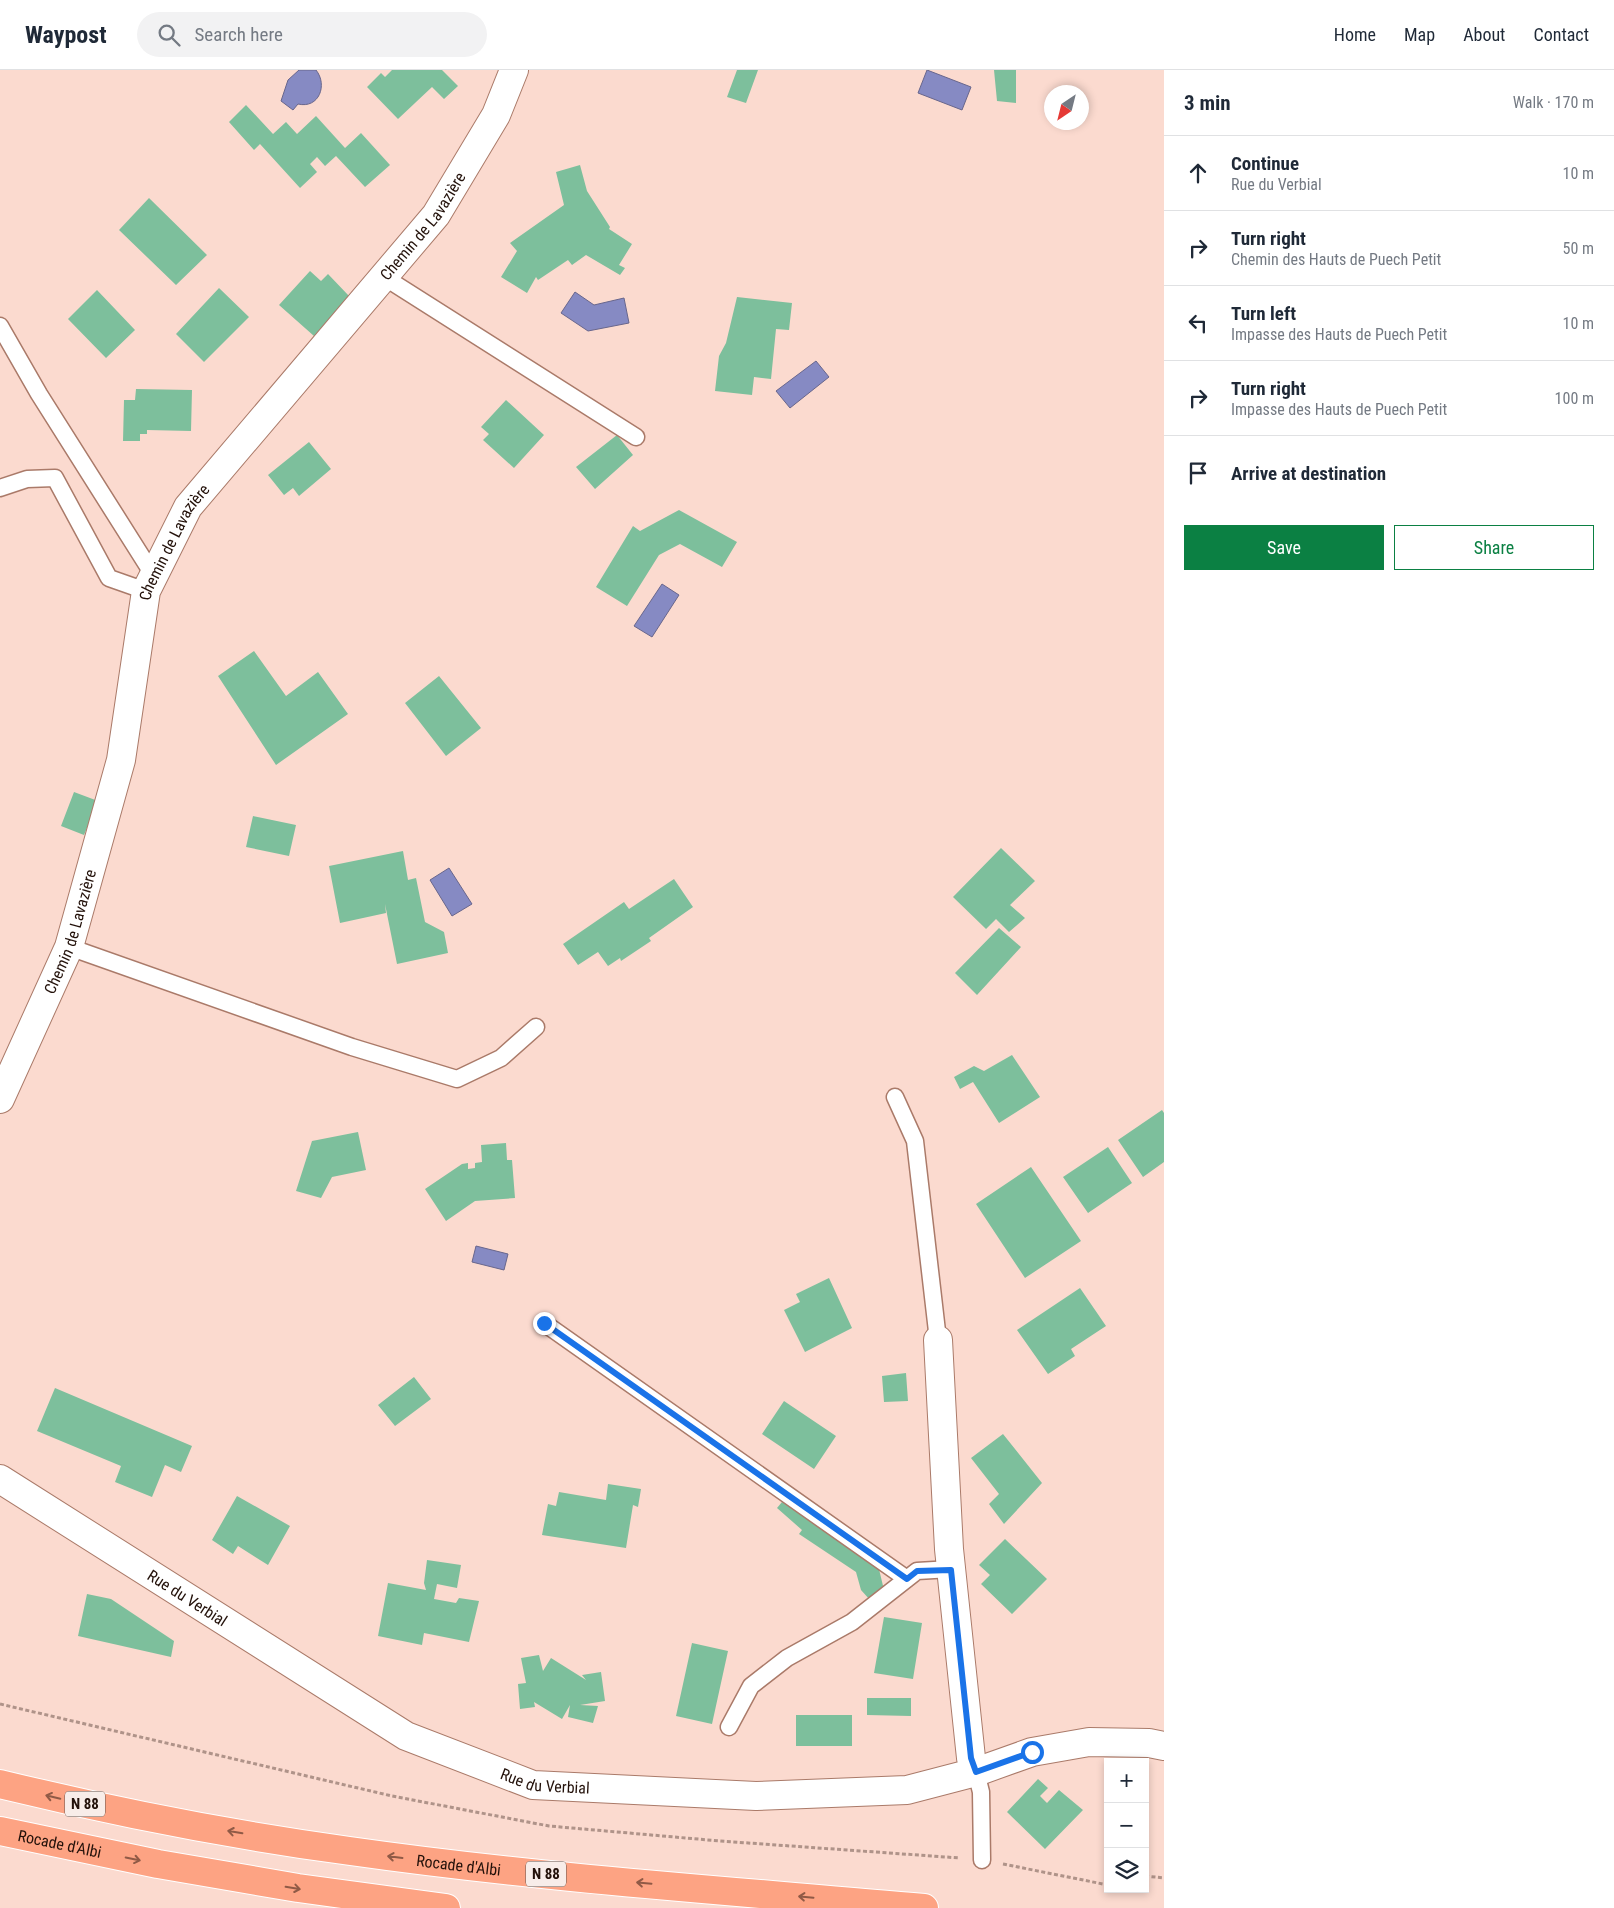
<!DOCTYPE html>
<meta charset="utf-8">
<style>
:root{--surface:#fff;--page:#f2f2f3;--text:#1f2937;--muted:#747a83;--line:#e0e1e3;--accent:#0b8043}
body{margin:0;font-family:"Roboto Condensed",sans-serif;background:var(--page);color:var(--text)}
.controls{position:absolute;right:15px;bottom:15px;display:grid;overflow:hidden;border-radius:0px;box-shadow:0 2px 8px #0003}
.controls button{width:45px;height:45px;display:grid;place-items:center;padding:0;border:0;border-bottom:1px solid var(--line);background:var(--surface);color:var(--text);font:25px sans-serif}
.compass{position:absolute;left:1044px;top:15px;width:45px;height:45px;border-radius:50%;background:var(--surface);box-shadow:0 2px 8px #0003;rotate:215deg}
.stop{position:absolute;width:15px;height:15px;margin:-11px;border:4px solid #1a73e8;border-radius:50%;background:#fff}
.stop.end{background:#1a73e8;border-color:#fff;box-shadow:0 1px 5px #0008}
.list{margin:0;padding:0;list-style:none}
h2{display:flex;justify-content:space-between;align-items:center;height:65px;margin:0;padding:0 20px;font-size:21px}
h2 small{font-size:16px;font-weight:400;color:var(--muted)}
.list li{display:grid;grid-template-columns:32px 1fr auto;gap:15px;align-items:center;box-sizing:border-box;height:75px;padding:0 20px;border-top:1px solid var(--line)}
.list b{display:block;font-size:19px;white-space:nowrap}
.list p{margin:0;font-size:16px;white-space:nowrap;color:var(--muted)}
.list em{font-size:16px;font-style:normal;color:var(--muted)}
.actions{display:flex;gap:10px;padding:15px 20px}
.actions a{flex:1;padding:11px 0;border:1px solid var(--accent);border-radius:0px;text-align:center;font-size:18px;color:var(--accent)}
.actions .main{background:var(--accent);color:#fff}
.icon{flex:none;width:28px;height:28px;fill:none;stroke:currentColor;stroke-width:2;stroke-linecap:round;stroke-linejoin:round}
.map{position:relative;flex:none;width:1164px;height:1838px;overflow:hidden}
header{display:flex;align-items:center;gap:30px;box-sizing:border-box;height:70px;padding:0 25px;background:var(--surface);border-bottom:1px solid var(--line)}
header strong{font-size:24px}
nav{display:flex;gap:28px;margin-inline-start:auto;font-size:18px}
.search{width:350px;height:45px;background:var(--page);display:flex;align-items:center;gap:12px;box-sizing:border-box;padding:0 18px;border-radius:28px;color:var(--muted);font-size:19px}
main{display:flex}
aside{flex:1;background:var(--surface)}
.map>svg:first-child{display:block}
.water{fill:#868ac3;stroke:#68668c}
.building{fill:#7dbf9c}
.lines{fill:none;stroke-linecap:round;stroke-linejoin:round}
.lane-casing{stroke:#aa7a69;stroke-width:19}
.street-casing{stroke:#aa7a69;stroke-width:30}
.highway-casing{stroke:#fff;stroke-width:30}
.path{stroke:#af9389;stroke-width:3;stroke-dasharray:4 2.5;stroke-linecap:butt}
.lane{stroke:#fff;stroke-width:16}
.street{stroke:#fff;stroke-width:28}
.highway{stroke:#fda383;stroke-width:28}
.oneway{stroke:#905a46}
.route{stroke:#1a73e8;stroke-width:6}
.labels{text-anchor:middle;stroke-width:4;stroke-linejoin:round;paint-order:stroke}
.shield{fill:#f8ede9;stroke:#63534d;stroke-width:1}
.shield-label{font-size:15px;font-weight:bold;fill:#23110a}
.street-label{font-size:16px;fill:#23110a;stroke:#f8ede9}
</style>
<header>
<strong>Waypost</strong>
<div class="search"><svg class="icon" aria-label="search" viewBox="0 0 24 24"><circle cx="10" cy="10" r="6"/><path d="M15 15l6 6"/></svg>Search here</div>
<nav><a>Home</a><a>Map</a><a>About</a><a>Contact</a></nav>
</header>
<main>
<div class="map">
<svg width="1164" height="1838" viewBox="0 0 1164 1838">
<rect width="100%" height="100%" fill="#fbdacf"/>
<!-- water -->
<path class="water" d="M299 0H316C328 15 319 39 298 34L293 40 281 31 288 10Z
M927 0 971 17 962 40 918 23Z
M575 222 594 235 624 228 629 253 588 261 561 243Z
M816 291 829 307 790 338 776 321Z
M662 514 679 525 652 567 634 556Z
M449 798 472 834 452 846 430 810Z
M476 1176 508 1184 504 1200 472 1192Z"/>
<!-- building -->
<path class="building" d="M392 0H442L458 16 444 29 432 17 398 49 367 17 381 3 385 7Z
M737 0H758L746 33 727 27Z
M994 0H1016V33L997 31Z
M246 35 273 64 286 52 297 64 316 46 345 78 361 63 390 95 365 117 336 86 325 96 317 87 310 94 317 102 300 118 260 74 254 80 229 52Z
M580 95 587 121 610 157 609 159 632 174 619 195 625 198 620 205 586 185 572 195 568 190 538 210 536 207 527 223 501 207 517 181 510 173 564 135 556 102Z
M149 128 207 185 176 215 119 160Z
M310 201 321 211 328 204 349 226 314 266 279 235Z
M219 218 249 247 204 292 176 264Z
M97 220 135 260 106 288 68 249Z
M737 227 792 233 789 260 776 259 771 309 754 307 752 325 715 321 719 286 726 273Z
M136 319 192 320 191 361 147 360V364H140V371H123L124 330H135Z
M506 330 544 365 514 398 483 370 489 364 481 357Z
M617 365 633 385 595 419 576 397Z
M309 372 331 399 299 426 293 418 284 425 268 405Z
M679 440 737 472 722 497 680 474 659 485 627 536 596 517 633 456 640 461Z
M254 581 286 626 318 602 348 644 276 695 218 606Z
M439 606 481 658 446 686 405 633Z
M74 722 98 731 84 765 61 756Z
M253 746 296 755 289 786 246 777Z
M1001 778 1035 811 1010 835 1025 848 1009 862 996 849 986 859 953 827Z
M403 781 408 810 416 808 425 852 444 862 448 883 397 894 385 834 386 843 340 853 329 796Z
M674 809 693 837 649 868 651 871 621 891 620 888 608 896 598 882 578 895 563 874 624 832 629 839Z
M999 858 1021 877 977 925 955 903Z
M1012 985 1040 1027 999 1053 973 1012 960 1019 954 1007 974 996 984 1001Z
M1162 1040 1164 1043V1092L1143 1107 1118 1070Z
M358 1062 366 1100 332 1107 321 1128 296 1121 312 1071Z
M506 1073 507 1090H512L515 1128 475 1131 446 1151 425 1119 462 1094 468 1093V1099L475 1098V1093L482 1092 481 1075Z
M1108 1077 1132 1113 1088 1143 1063 1107Z
M1031 1097 1081 1171 1025 1208 976 1134Z
M829 1208 852 1258 805 1282 784 1240 800 1232 796 1224Z
M1080 1218 1106 1256 1071 1279 1075 1286 1048 1304 1017 1260Z
M906 1303 908 1331 884 1332 882 1306Z
M414 1307 431 1329 395 1356 378 1335Z
M55 1318 192 1376 181 1402 165 1395 152 1427 115 1412 121 1396 37 1361Z
M784 1331 836 1366 814 1399 762 1364Z
M1003 1364 1042 1413 1004 1454 989 1434 999 1424 971 1388Z
M608 1414 641 1419 638 1437 633 1435 626 1478 542 1465 548 1434 556 1436 559 1422 606 1430Z
M237 1426 290 1456 268 1495 238 1476 233 1484 212 1470Z
M782 1432 850 1472 878 1495 884 1520 870 1530 861 1520 856 1502 799 1464 802 1460 777 1438Z
M1005 1469 1047 1509 1012 1544 981 1514 990 1505 979 1495Z
M427 1490 461 1495 457 1518 437 1514 434 1529 456 1533 459 1528 479 1531 469 1572 424 1563 422 1575 378 1566 388 1513 426 1520 424 1513Z
M87 1524 111 1529 174 1571 171 1587 78 1566Z
M884 1547 922 1553 913 1609 874 1603Z
M692 1573 728 1581 712 1654 676 1646Z
M539 1585 543 1601 551 1588 586 1610 582 1605 601 1602 605 1631 580 1635 598 1636 593 1653 568 1647 570 1635 562 1649 534 1632 535 1637 520 1639 518 1614 526 1613 521 1588Z
M867 1628H911V1646L867 1645Z
M796 1645H852V1676H796Z
M1038 1709 1048 1718 1040 1726 1047 1733 1059 1720 1083 1740 1045 1779 1007 1742Z"/>
<g class="lines">
<!-- lane casing -->
<g class="lane-casing">
<path id="lane" d="M384 207 636 367
M0 256 39 324 154 506
M0 418 27 409 55 408 109 508 146 521
M69 877 352 977 457 1009 501 988 536 957
M895 1027 915 1071 938 1270
M544 1253 907 1509
M729 1657 751 1616 787 1588 852 1552 917 1501 951 1499
M976 1702 981 1722 982 1790"/>
</g>
<!-- street casing -->
<g class="street-casing">
<g id="street">
<path id="s1" d="M0 1029 69 877 121 690 146 521 188 437 436 145 496 45 514 0"/>
<path d="M938 1270 949 1479 971 1688 976 1702"/>
<path id="s2" d="M0 1409 406 1666 533 1715 756 1726 907 1720 976 1702 1032 1682 1089 1672 1149 1673 1164 1676"/>
</g>
</g>
<!-- highway casing -->
<g class="highway-casing">
<g id="highway">
<path id="s3" d="M0 1714C115 1742 232 1765 350 1781 540 1808 733 1821 924 1838"/>
<path id="s4" d="M0 1761 158 1794 298 1818 446 1838"/>
</g>
</g>
<!-- path -->
<path class="path" d="M0 1634 392 1726 549 1756 720 1771 960 1788
M1003 1794 1108 1815
M1145 1806 1164 1808"/>
<!-- lane -->
<use href="#lane" class="lane"/>
<!-- street -->
<use href="#street" class="street"/>
<!-- highway -->
<use href="#highway" class="highway"/>
</g>
<!-- one-way arrows -->
<defs><path id="oneway-shaft" d="M-6 0H5M1.5-3L5.5 0L1.5 3" fill="none" stroke-width="1.6" stroke-linecap="round" stroke-linejoin="round" transform="scale(1.25)"/></defs>
<g class="oneway">
<use href="#oneway-shaft" transform="translate(53 1727) rotate(-167)"/>
<use href="#oneway-shaft" transform="translate(235 1762) rotate(-171)"/>
<use href="#oneway-shaft" transform="translate(395 1787) rotate(-173)"/>
<use href="#oneway-shaft" transform="translate(133 1789) rotate(12)"/>
<use href="#oneway-shaft" transform="translate(644 1813) rotate(-175)"/>
<use href="#oneway-shaft" transform="translate(293 1818) rotate(9)"/>
<use href="#oneway-shaft" transform="translate(806 1827) rotate(-175)"/>
</g>
<g class="lines">
<!-- route -->
<path class="route" d="M544 1253 907 1509 917 1501 951 1500 971 1688 976 1702 1032 1682"/>
</g>
<g class="labels">
<!-- shield labels -->
<g class="shield">
<rect x="65" y="1721.5" width="40" height="25" rx="4"/>
<rect x="526" y="1791.5" width="40" height="25" rx="4"/>
</g>
<g class="shield-label">
<text x="85" y="1739">N 88</text>
<text x="546" y="1809">N 88</text>
</g>
<!-- street labels -->
<g class="street-label">
<text dy="6" stroke="none"><textPath href="#s1" startOffset="992">Chemin de Lavazière</textPath></text>
<text dy="6" stroke="none"><textPath href="#s1" startOffset="588">Chemin de Lavazière</textPath></text>
<text dy="6" stroke="none"><textPath href="#s1" startOffset="182">Chemin de Lavazière</textPath></text>
<text dy="6" stroke="none"><textPath href="#s2" startOffset="222">Rue du Verbial</textPath></text>
<text dy="6" stroke="none"><textPath href="#s2" startOffset="628">Rue du Verbial</textPath></text>
<text dy="6" stroke="none"><textPath href="#s4" startOffset="61">Rocade d'Albi</textPath></text>
<text dy="6" stroke="none"><textPath href="#s3" startOffset="466">Rocade d'Albi</textPath></text>
</g>
</g>
</svg>
<div class="controls">
<button>+</button>
<button>−</button>
<button><svg class="icon" aria-label="layers" viewBox="0 0 24 24"><path d="M12 4l9 5-9 5-9-5zM3 14l9 5 9-5"/></svg></button>
</div>
<svg class="compass" viewBox="-18 -18 36 36"><path d="M0-13l5 13h-10z" fill="#e53935"/><path d="M0 13l5-13h-10z" fill="#747a83"/></svg>
<div class="stop" style="left:1032px;top:1682px"></div>
<div class="stop end" style="left:544px;top:1253px"></div>
</div>
<aside>
<h2>3 min<small>Walk · 170 m</small></h2>
<ul class="list">
<li><svg class="icon" aria-label="ahead" viewBox="0 0 24 24"><path d="M12 20V5M6 11l6-6 6 6"/></svg><div><b>Continue</b><p>Rue du Verbial</p></div><em>10 m</em></li>
<li><svg class="icon" aria-label="right" viewBox="0 0 24 24"><path d="M7 20v-9h11M14 6l5 5-5 5"/></svg><div><b>Turn right</b><p>Chemin des Hauts de Puech Petit</p></div><em>50 m</em></li>
<li><svg class="icon" aria-label="left" viewBox="0 0 24 24"><path d="M17 20v-9H6M10 6l-5 5 5 5"/></svg><div><b>Turn left</b><p>Impasse des Hauts de Puech Petit</p></div><em>10 m</em></li>
<li><svg class="icon" aria-label="right" viewBox="0 0 24 24"><path d="M7 20v-9h11M14 6l5 5-5 5"/></svg><div><b>Turn right</b><p>Impasse des Hauts de Puech Petit</p></div><em>100 m</em></li>
<li><svg class="icon" aria-label="arrive" viewBox="0 0 24 24"><path d="M6 21V4h12l-3 4 3 4H6"/></svg><div><b>Arrive at destination</b></div></li>
</ul>
<div class="actions"><a class="main">Save</a><a>Share</a></div>
</aside>
</main>
